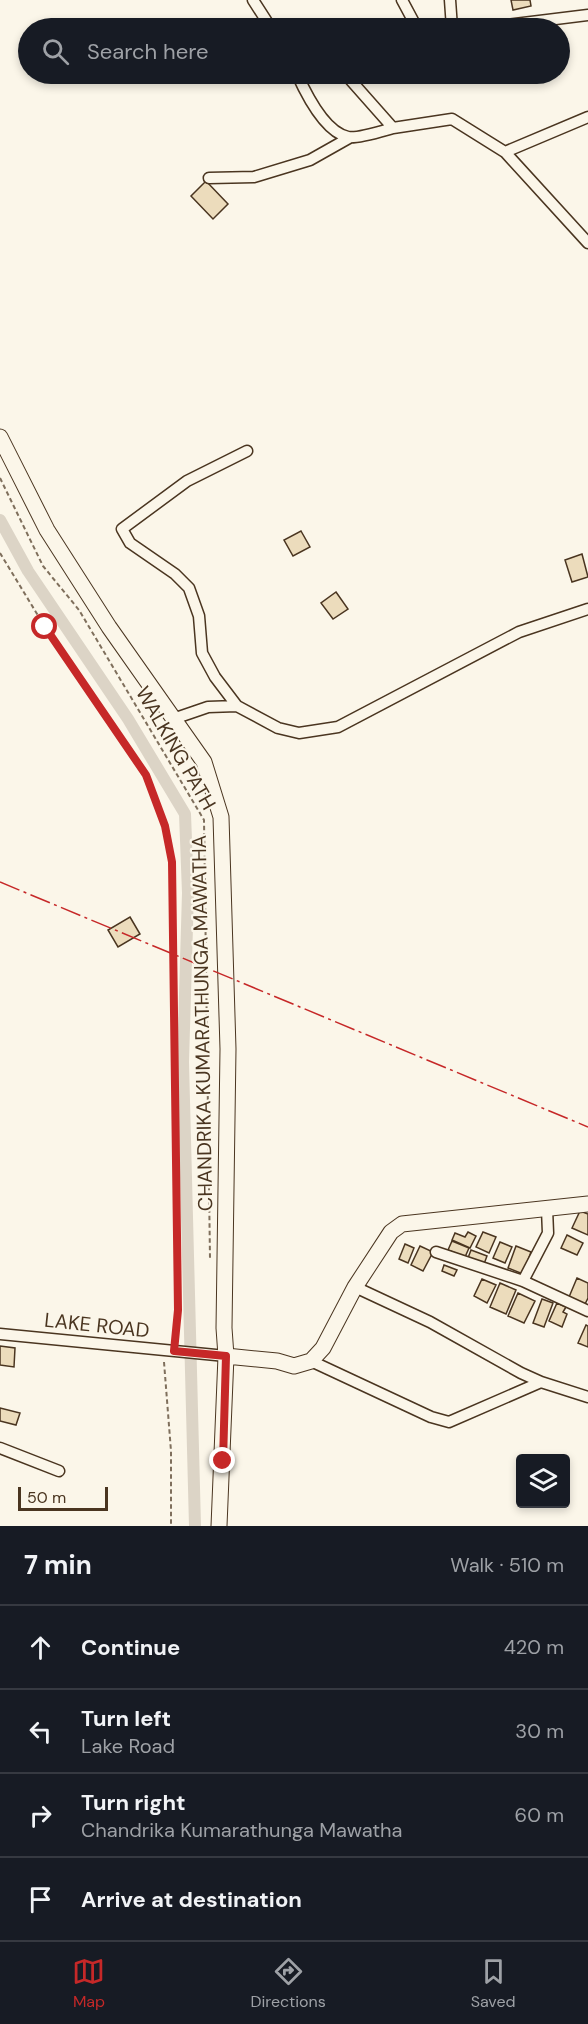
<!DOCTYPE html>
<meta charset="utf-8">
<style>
:root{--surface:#171b24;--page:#242831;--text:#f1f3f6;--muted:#9ea1a6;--line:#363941;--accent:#c62828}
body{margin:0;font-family:"DM Sans",sans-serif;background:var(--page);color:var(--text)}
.controls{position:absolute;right:18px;bottom:18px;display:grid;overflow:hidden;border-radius:6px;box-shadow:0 3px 9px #0003}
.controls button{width:54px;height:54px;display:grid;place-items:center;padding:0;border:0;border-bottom:2px solid var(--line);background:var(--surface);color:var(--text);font:30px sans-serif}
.scale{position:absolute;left:18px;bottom:15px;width:90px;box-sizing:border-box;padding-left:6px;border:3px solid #4a3520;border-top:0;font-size:16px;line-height:21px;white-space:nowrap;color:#4a3520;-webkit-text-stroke:4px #fbf6e9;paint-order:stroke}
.stop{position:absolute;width:18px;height:18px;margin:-14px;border:4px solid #c62828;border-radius:50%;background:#fff}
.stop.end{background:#c62828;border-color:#fff;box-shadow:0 2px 6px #0008}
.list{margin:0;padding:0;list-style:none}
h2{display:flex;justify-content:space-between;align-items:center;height:78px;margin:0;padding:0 24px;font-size:26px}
h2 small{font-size:20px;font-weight:400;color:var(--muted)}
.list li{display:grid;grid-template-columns:39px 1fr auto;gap:18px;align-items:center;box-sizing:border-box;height:84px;padding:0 24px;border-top:2px solid var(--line)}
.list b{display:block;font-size:22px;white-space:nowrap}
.list p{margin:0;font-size:20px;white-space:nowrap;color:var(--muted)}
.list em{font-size:20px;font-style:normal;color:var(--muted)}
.icon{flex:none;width:33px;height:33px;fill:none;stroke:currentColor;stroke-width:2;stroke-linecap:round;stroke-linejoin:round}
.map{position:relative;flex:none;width:588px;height:1526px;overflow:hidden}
.search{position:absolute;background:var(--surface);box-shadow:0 3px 9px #0003;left:18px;right:18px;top:18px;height:66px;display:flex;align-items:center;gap:15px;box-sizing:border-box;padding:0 21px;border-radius:33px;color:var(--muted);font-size:22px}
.sheet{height:414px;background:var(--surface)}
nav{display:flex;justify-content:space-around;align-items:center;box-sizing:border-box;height:84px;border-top:2px solid var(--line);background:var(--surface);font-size:16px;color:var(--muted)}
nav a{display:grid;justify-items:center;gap:3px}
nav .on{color:var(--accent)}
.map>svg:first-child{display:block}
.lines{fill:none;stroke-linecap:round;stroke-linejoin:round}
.canal{stroke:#dcd4c6;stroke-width:12}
.building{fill:#ecdcbc;stroke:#4a3520;stroke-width:1.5}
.street-casing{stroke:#4a3520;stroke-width:13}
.secondary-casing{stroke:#4a3520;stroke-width:17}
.path{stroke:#7f6f5c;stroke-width:2;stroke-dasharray:4.5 3;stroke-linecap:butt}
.street{stroke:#fbf6e9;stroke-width:10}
.secondary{stroke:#fbf6e9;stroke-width:15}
.power{stroke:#c62828;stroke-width:1.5;stroke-dasharray:21 4.5 3 4.5;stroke-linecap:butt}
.route{stroke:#c62828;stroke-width:8}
.labels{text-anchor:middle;stroke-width:4.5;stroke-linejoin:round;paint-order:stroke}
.street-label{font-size:20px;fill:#4a3520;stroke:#fbf6e9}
</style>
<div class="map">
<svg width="588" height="1526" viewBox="0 0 588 1526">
<rect width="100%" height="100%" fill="#fbf6e9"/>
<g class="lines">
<!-- canal -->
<path class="canal" d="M0 520 28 571 128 719 185 814 188 893 183 1062 195 1526"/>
</g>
<!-- building -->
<path class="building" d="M511 0H530L531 6 513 10Z
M206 181 228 204 213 219 191 196Z
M301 531 310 547 293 556 284 540Z
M582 554 588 577 572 582 565 560Z
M336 592 348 609 333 619 321 603Z
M130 917 140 934 118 947 108 930Z
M580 1211 588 1214V1235L572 1228Z
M468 1232 476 1236 470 1248 452 1240 455 1233 465 1237Z
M483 1232 496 1237 489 1253 476 1247Z
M567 1235 583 1243 577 1255 561 1248Z
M452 1241 469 1248 465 1257 448 1250Z
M500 1242 512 1247 505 1263 493 1258Z
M405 1244 414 1248 408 1263 399 1259Z
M420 1246 433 1252 423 1271 411 1265Z
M516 1246 531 1252 523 1274 508 1268Z
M471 1250 487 1256 484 1264 468 1258Z
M444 1265 457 1270 454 1276 442 1271Z
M577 1278 588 1283V1298L585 1304 569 1297Z
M482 1279 496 1285 487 1303 474 1296Z
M500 1283 516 1290 506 1314 490 1307Z
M518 1293 535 1301 524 1323 508 1316Z
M542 1299 553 1303 544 1327 533 1323Z
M557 1303 566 1307 563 1312 567 1314 562 1327 549 1321Z
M586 1325 588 1326V1347L578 1343Z
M0 1346 15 1348 14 1367 0 1365Z
M0 1408 20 1413 16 1425 0 1421Z"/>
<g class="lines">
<!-- street casing -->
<g class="street-casing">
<path id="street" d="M253 0 271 28
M402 0 417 28
M450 0 452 28
M483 28 588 15
M297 74C306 94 325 132 348 137 357 139 382 131 393 128
M330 74 347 76 393 128 452 119 508 154
M588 117 505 152 588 243
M209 178 254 177 310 160 349 138
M247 451 187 481 122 529 130 543 175 574 189 588 199 616 202 653 215 677 237 706 278 728 299 733 338 727 519 632 588 609
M173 719 208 707 237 706
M436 1252 523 1281 588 1311
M523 1281 548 1233 547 1209
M355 1287 430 1322 521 1373 541 1382
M0 1334 226 1356
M311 1361 431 1417 449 1422 541 1382 588 1397
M0 1448 59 1471"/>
</g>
<!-- secondary casing -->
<g class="secondary-casing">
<path id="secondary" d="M0 437 47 530 109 627 204 762 221 817 228 1049 224 1328 226 1356 219 1526
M226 1356 277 1361 294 1366 311 1361 323 1348 355 1287 391 1232 402 1224 588 1204"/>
</g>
<!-- path -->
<path class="path" d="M0 478 43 566 79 610 204 820 210 1259
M0 553 45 627 146 775 165 826 172 862 178 1310 175 1339
M164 1362 171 1451V1526"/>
<!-- street -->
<use href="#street" class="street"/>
<!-- secondary -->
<use href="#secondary" class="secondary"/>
<!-- power -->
<path class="power" d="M0 882 588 1127"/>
</g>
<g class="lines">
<!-- route -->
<path class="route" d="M45 627 146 775 165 826 172 862 178 1310 174 1351 226 1356 223 1461"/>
</g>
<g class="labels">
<!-- street labels -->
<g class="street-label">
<text transform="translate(176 748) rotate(60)" y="7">WALKING PATH</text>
<text transform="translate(202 1023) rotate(-91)" y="7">CHANDRIKA KUMARATHUNGA MAWATHA</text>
<text transform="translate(97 1325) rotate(6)" y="7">LAKE ROAD</text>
</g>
</g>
</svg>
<div class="controls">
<button><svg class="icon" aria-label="layers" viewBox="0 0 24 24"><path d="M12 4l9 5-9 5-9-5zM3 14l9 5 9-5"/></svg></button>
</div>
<div class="scale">50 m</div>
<div class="stop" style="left:45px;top:627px"></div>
<div class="stop end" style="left:223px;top:1461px"></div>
<div class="search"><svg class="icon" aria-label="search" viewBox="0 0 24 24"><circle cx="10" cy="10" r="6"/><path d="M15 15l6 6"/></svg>Search here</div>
</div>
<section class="sheet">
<h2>7 min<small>Walk · 510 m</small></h2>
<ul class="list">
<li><svg class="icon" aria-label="ahead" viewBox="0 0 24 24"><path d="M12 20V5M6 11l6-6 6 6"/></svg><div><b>Continue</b></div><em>420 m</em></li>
<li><svg class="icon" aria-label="left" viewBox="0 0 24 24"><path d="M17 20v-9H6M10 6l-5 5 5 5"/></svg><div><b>Turn left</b><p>Lake Road</p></div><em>30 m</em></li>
<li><svg class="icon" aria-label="right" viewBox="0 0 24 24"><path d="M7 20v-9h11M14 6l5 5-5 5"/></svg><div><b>Turn right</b><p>Chandrika Kumarathunga Mawatha</p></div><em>60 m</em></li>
<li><svg class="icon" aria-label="arrive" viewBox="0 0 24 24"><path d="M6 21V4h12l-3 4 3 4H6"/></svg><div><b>Arrive at destination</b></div></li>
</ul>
</section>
<nav>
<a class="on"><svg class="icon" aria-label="map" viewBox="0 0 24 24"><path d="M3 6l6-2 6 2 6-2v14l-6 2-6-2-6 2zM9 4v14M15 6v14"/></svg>Map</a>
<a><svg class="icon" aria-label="directions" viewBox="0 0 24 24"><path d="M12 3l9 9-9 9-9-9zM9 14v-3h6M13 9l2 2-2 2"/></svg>Directions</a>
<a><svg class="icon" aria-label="saved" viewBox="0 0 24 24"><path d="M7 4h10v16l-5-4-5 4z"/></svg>Saved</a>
</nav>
